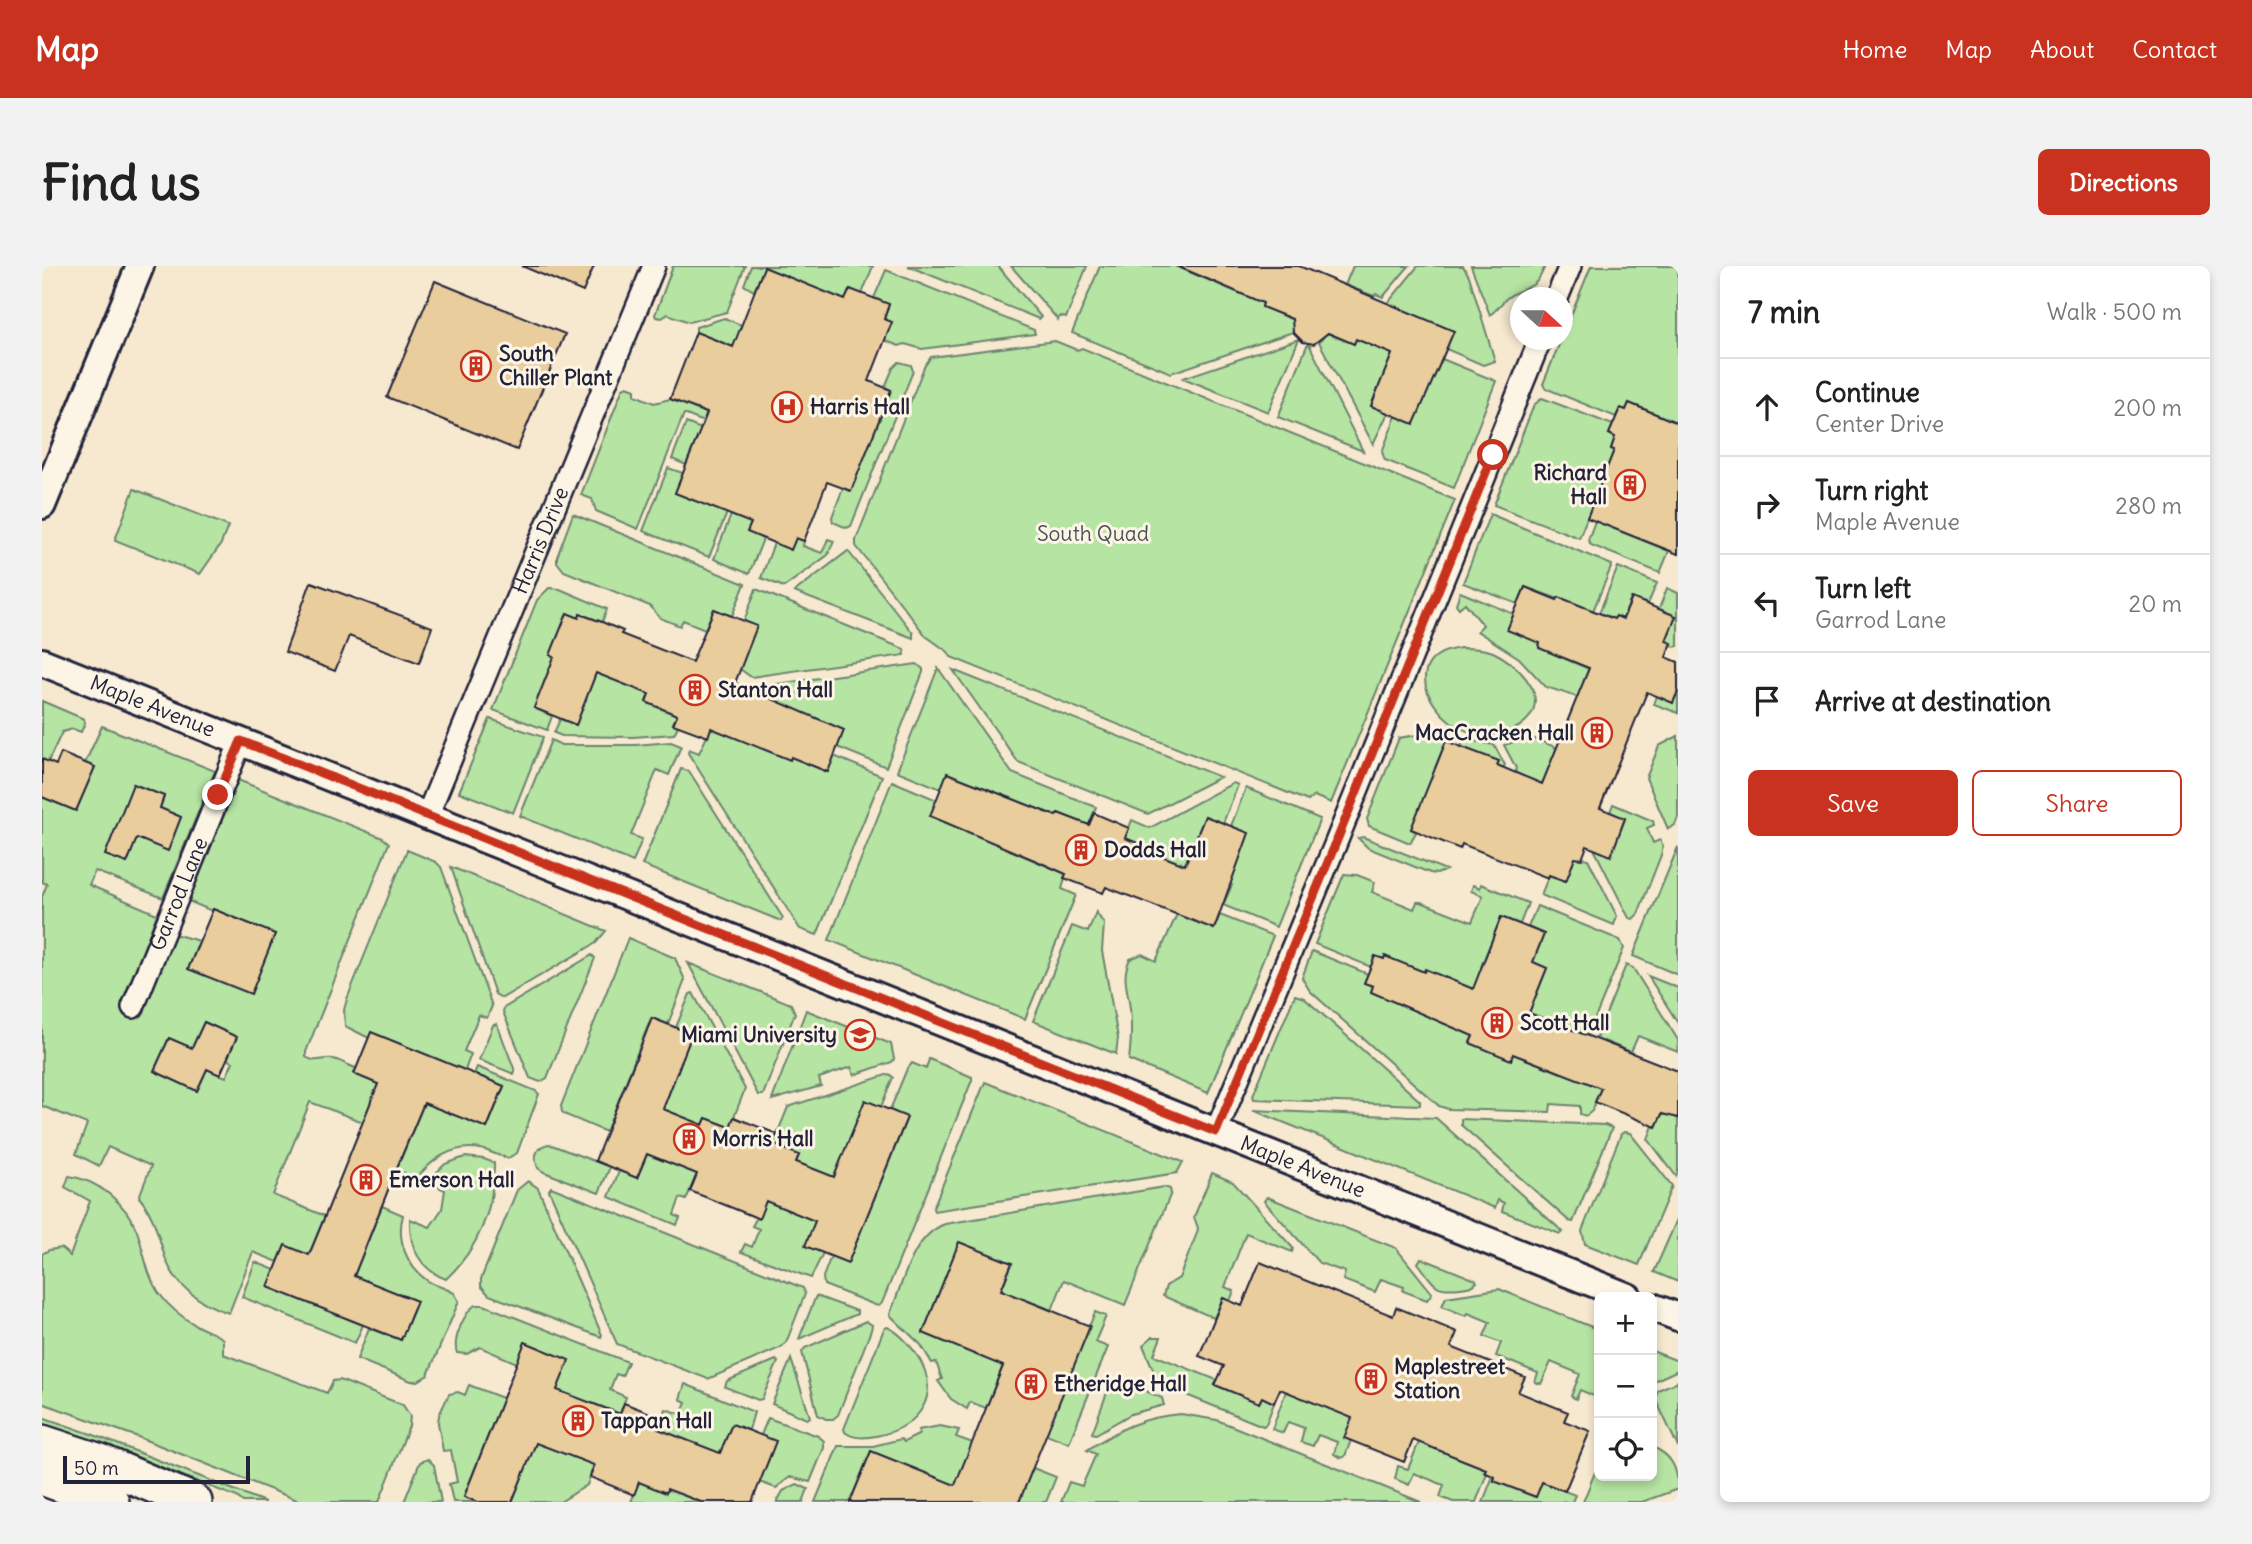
<!DOCTYPE html>
<meta charset="utf-8">
<style>
:root{--surface:#fff;--page:#f2f2f2;--text:#222;--muted:#767676;--line:#e0e0e0;--accent:#c8321e}
body{margin:0;font-family:Delius,sans-serif;background:var(--page);color:var(--text)}
.controls{position:absolute;right:21px;bottom:21px;display:grid;overflow:hidden;border-radius:10px;box-shadow:0 4px 10px #0003}
.controls button{width:63px;height:63px;display:grid;place-items:center;padding:0;border:0;border-bottom:2px solid var(--line);background:var(--surface);color:var(--text);font:35px sans-serif}
.compass{position:absolute;left:1468px;top:21px;width:63px;height:63px;border-radius:50%;background:var(--surface);box-shadow:0 4px 10px #0003;rotate:111deg}
.scale{position:absolute;left:21px;bottom:18px;width:187px;box-sizing:border-box;padding-left:7px;border:4px solid #22223b;border-top:0;font-size:19px;line-height:24px;white-space:nowrap;color:#22223b;-webkit-text-stroke:5px #fcf5e5;paint-order:stroke}
.stop{position:absolute;width:21px;height:21px;margin:-16px;border:5px solid #c8321e;border-radius:50%;background:#fff}
.stop.end{background:#c8321e;border-color:#fff;box-shadow:0 2px 7px #0008}
.list{margin:0;padding:0;list-style:none}
h2{display:flex;justify-content:space-between;align-items:center;height:91px;margin:0;padding:0 28px;font-size:30px}
h2 small{font-size:23px;font-weight:400;color:var(--muted)}
.list li{display:grid;grid-template-columns:46px 1fr auto;gap:21px;align-items:center;box-sizing:border-box;height:98px;padding:0 28px;border-top:2px solid var(--line)}
.list b{display:block;font-size:26px;white-space:nowrap}
.list p{margin:0;font-size:23px;white-space:nowrap;color:var(--muted)}
.list em{font-size:23px;font-style:normal;color:var(--muted)}
.actions{display:flex;gap:14px;padding:21px 28px}
.actions a{flex:1;padding:16px 0;border:2px solid var(--accent);border-radius:10px;text-align:center;font-size:24px;color:var(--accent)}
.actions .main{background:var(--accent);color:#fff}
.icon{flex:none;width:38px;height:38px;fill:none;stroke:currentColor;stroke-width:2;stroke-linecap:round;stroke-linejoin:round}
.map{position:relative;flex:none;width:1636px;height:1236px;overflow:hidden;border-radius:10px}
header{display:flex;align-items:center;gap:42px;box-sizing:border-box;height:98px;padding:0 35px;background:var(--accent);color:#fff}
header strong{font-size:33px}
nav{display:flex;gap:38px;margin-inline-start:auto;font-size:24px}
.intro{display:flex;align-items:center;justify-content:space-between;box-sizing:border-box;height:168px;padding:0 42px}
h1{margin:0;font-size:49px}
.button{padding:18px 32px;border-radius:10px;background:var(--accent);color:#fff;font-size:24px;font-weight:700}
main{display:flex;gap:42px;padding:0 42px}
aside{flex:1;background:var(--surface);border-radius:10px;box-shadow:0 4px 10px #0003}
.map>svg:first-child{display:block}
.green{fill:#b5e4a3;stroke:#6c836f;stroke-width:2;fill-rule:evenodd}
.building{fill:#eacd9d;stroke:#22223b;stroke-width:2}
.lines{fill:none;stroke-linecap:round;stroke-linejoin:round}
.minor-casing{stroke:#22223b;stroke-width:26}
.tertiary-casing{stroke:#22223b;stroke-width:32}
.trunk-casing{stroke:#22223b;stroke-width:40}
.minor{stroke:#fcf5e5;stroke-width:21}
.tertiary{stroke:#fcf5e5;stroke-width:26}
.trunk{stroke:#fcf5e5;stroke-width:35}
.route{stroke:#c8321e;stroke-width:9}
.labels{text-anchor:middle;stroke-width:6;stroke-linejoin:round;paint-order:stroke}
.poi-label{font-size:21px;font-weight:bold;fill:#22223b;stroke:#fcf5e5;text-anchor:start}
.park-label{font-size:21px;fill:#475255;stroke:#fcf5e5}
.street-label{font-size:21px;fill:#22223b;stroke:#fcf5e5}
</style>
<header>
<strong>Map</strong>
<nav><a>Home</a><a>Map</a><a>About</a><a>Contact</a></nav>
</header>
<div class="intro"><h1>Find us</h1><a class="button">Directions</a></div>
<main>
<div class="map">
<svg width="1636" height="1236" viewBox="0 0 1636 1236">
<rect width="100%" height="100%" fill="#f7e9cf"/>
<filter id="ink" filterUnits="userSpaceOnUse"><feTurbulence type="fractalNoise" baseFrequency=".0143" numOctaves="2"/><feDisplacementMap in="SourceGraphic" scale="14" xChannelSelector="R" yChannelSelector="G"/><feConvolveMatrix kernelMatrix="1 2 1 2 8 2 1 2 1" color-interpolation-filters="sRGB"/></filter>
<g filter="url(#ink)">
<!-- green -->
<path class="green" d="M631 0H703L685 46 647 56 626 48 620 52 614 51 613 49Z
M709 0H831L820 28 808 23 803 34 722 2 712 25 702 19Z
M866 0H956L999 51 997 53Z
M969 0H1045L1024 52 1018 50 1016 54Z
M1058 0H1133L1221 37 1220 41 1252 54 1251 66 1129 107 1030 67Z
M1311 0H1367L1341 31 1334 28 1332 30 1303 19Z
M1376 0H1421L1427 10 1453 95 1441 99 1404 83 1345 38Z
M1429 0H1503C1492 29 1483 17 1465 32 1459 37 1455 44 1448 49Z
M1549 0H1636V157L1587 137 1584 144 1578 142 1574 151 1503 122 1501 118Z
M844 4 992 64 993 68 880 83 863 78 857 80 842 74 849 56 842 53 847 39 832 32Z
M682 52 702 60 694 82 654 66V61Z
M1285 67 1312 78 1314 73 1350 88 1329 140 1346 147 1331 178 1277 76Z
M1257 73 1226 146 1141 112Z
M1013 75 1035 84 1040 82 1413 234 1289 537 1272 530 1266 535 909 391 906 386 884 370 814 280V274L882 101 889 91Z
M1266 77 1267 78 1321 185 1236 151Z
M1400 93 1454 115 1412 222 1343 194 1340 186 1354 150 1371 157Z
M857 96 869 99 871 105 809 260 805 262 791 256 790 251 801 222 809 225 849 124 843 121 851 102Z
M585 120 593 123V129L612 137 628 133 668 149 664 157 642 148 596 263 554 245 550 233 539 229 581 122Z
M1500 132 1571 159 1567 168 1573 171 1569 182 1572 184 1537 272 1452 239 1492 139Z
M644 157 662 164 653 177 644 199 630 193Z
M626 202 641 207 633 227 685 247 667 291 601 265Z
M92 223 186 260 179 278 158 308 73 274Z
M531 248 703 318 690 350 672 343 663 363 641 354 638 360 618 352 608 340 522 305 515 296V291Z
M1448 248 1570 299 1551 345 1483 321 1476 338 1421 317Z
M689 249 709 257 706 266 721 273 707 308 672 293Z
M1553 255 1627 285 1618 307 1549 279 1546 274Z
M754 272 762 275 761 280 780 287 786 273 792 275 786 289 742 321 719 312 732 277Z
M806 285 871 367V372L752 326Z
M1576 301 1615 317 1606 338 1589 332 1581 353 1572 354 1557 347Z
M507 322 518 323 565 343 560 356 539 348 537 352 525 347 512 391 492 442 510 450 505 464 451 444 495 334Z
M1625 322 1636 327V380L1633 381 1624 375 1634 350 1617 343Z
M714 323 862 383 863 389 709 411 698 403 702 355Z
M1418 326 1472 348 1466 364 1498 377 1497 382 1552 405 1541 433 1504 421 1477 392 1435 365 1441 359 1423 337 1417 342 1414 338Z
M1419 382C1430 382 1441 382 1451 386 1468 394 1492 414 1493 434 1493 448 1484 457 1473 463 1413 497 1337 392 1419 382Z
M875 398 881 403V406L844 501 795 481 802 464 715 428V425L707 422Z
M896 402 970 507 1054 541 1047 559 1016 547 1014 550 905 507 899 523 855 505Z
M911 404 1178 511 1106 548 976 496Z
M554 407 607 428 605 437 635 449 636 460 632 468 591 471 520 470 512 467 518 453 534 459Z
M1636 425V447L1612 438 1615 430 1631 437Z
M0 435 42 453 43 457 39 466 31 463 20 466 6 496 0 493Z
M448 453 501 471 471 547 417 526Z
M60 460 173 505 121 632 53 605 47 619 115 648 79 742 98 748 132 668 157 675 147 702 209 727 233 668 171 643 170 645 146 635 196 514 341 572 347 577 264 786V791C274 798 281 791 292 793 299 795 307 800 314 802L312 808 336 818 321 856 268 836 231 929 283 950 267 989 243 980 236 996 211 986 187 1047C158 1038 133 1020 123 991 116 969 112 949 97 931L109 900 66 881 57 900 34 888 45 858 0 840V631L5 618 0 616V531L34 545 52 501 43 497ZM92 518 122 530 118 542 139 551 125 584 95 572 85 597 64 589ZM162 756 194 771 185 793 191 796 184 811 165 803 155 825 112 805 127 772 150 782Z
M669 462 747 493 749 491 785 506 792 490 840 510 775 669 758 663 646 487 647 483 657 487Z
M1398 465 1408 468 1411 471 1409 476 1404 475 1393 502 1395 504 1369 563 1374 566 1368 577 1327 560 1325 553 1357 472Z
M1636 470V551L1633 559 1626 563 1604 512 1617 480Z
M1486 472 1497 474 1515 482 1506 520 1473 507 1474 502 1462 479Z
M1422 473 1452 479 1463 499 1461 502 1455 500 1456 495 1419 481Z
M509 474 519 479H593L629 476 639 480 627 509 615 504 589 569 600 573 591 596 478 550Z
M639 503 647 505 741 652 739 655 600 599Z
M850 515 895 534 888 550 1024 608 1020 623 1034 629 983 753 787 674Z
M1191 517 1196 519 1181 557 1163 550 1143 599 1109 586 1110 583 1083 572 1090 554 1108 562Z
M1204 522 1278 553 1234 661 1181 639 1190 619 1187 617 1206 567 1189 560Z
M1571 538 1611 555 1612 559 1605 562 1611 577 1618 574 1621 580 1619 589 1596 648 1591 653 1587 652 1552 583 1569 589 1583 553 1568 546Z
M1321 571 1404 604 1395 608 1388 607 1326 582 1316 572Z
M1636 581V709L1591 690Z
M365 584 394 596 399 601 450 740 445 752 437 749 422 785 429 788 423 804 327 772 303 760 302 744 305 733Z
M1536 591 1546 593 1575 650 1572 659 1499 629 1507 609 1523 615 1533 592Z
M409 601 564 665 554 677 460 732 453 728Z
M1302 608 1315 609 1333 616 1330 626 1372 643 1375 636H1379L1430 656 1441 630 1429 625 1431 619 1438 622 1439 618 1486 637 1478 658 1459 651 1439 701 1447 729 1383 704 1382 706 1343 691 1342 693 1333 690 1329 701 1273 678Z
M1495 640 1578 674 1582 682 1545 772 1487 747 1505 702 1491 696 1502 668 1486 661Z
M1054 646 1062 658 1060 685 1076 772 1074 788 991 755 1030 660 1046 666Z
M1135 648 1172 663 1178 649 1231 670 1166 827 1087 794C1089 777 1090 760 1088 743 1086 723 1079 711 1088 693L1100 688 1114 695Z
M586 672 633 692 643 714 626 758 609 752 564 866 524 849 520 846 519 840Z
M1270 685 1326 708 1323 717 1331 720 1329 726 1431 770 1428 777 1469 793 1471 788 1519 807 1521 804 1549 815 1548 818 1559 822 1550 845 1544 850 1538 848V840L1509 838 1508 846 1406 843 1397 840 1268 725 1260 712Z
M550 689 553 692 505 812 498 816 488 812 461 746 462 742Z
M646 697 749 738 753 747 721 829H716Z
M1584 699 1591 702 1636 774V786L1596 770 1589 786 1562 775 1560 778 1553 775Z
M1606 710 1636 722V757Z
M651 727 703 823 688 861 664 852 661 859 621 843 650 768 634 761 648 728Z
M1253 729 1262 732 1378 835V839L1212 833 1211 829Z
M764 744 849 778 852 793 850 796 812 809 809 801 777 812 779 820 730 834Z
M455 758 473 805 472 808 437 794 451 759Z
M887 793 930 811V814L840 1037 837 1040 833 1039 782 1019 781 1011 789 990 806 997 865 852 848 844 864 805 870 797 884 803Z
M435 801 494 825 497 828 475 887 466 892C456 890 448 885 439 883 412 878 391 892 375 912L354 904 382 837 445 862 462 820 432 808Z
M847 808 851 811 839 841 823 835 792 911 754 896 757 889 731 878 746 841Z
M943 816 1141 896 1135 907 892 945 891 942Z
M1211 844 1394 852 1521 966 1518 968 1460 945 1462 937 1456 934 1453 942Z
M1625 847 1636 852V905L1634 910 1606 873 1611 860 1614 861 1620 848 1624 849Z
M1419 853 1563 859 1570 862 1531 956 1527 955 1419 859Z
M1582 866 1588 867 1630 920 1597 999 1543 978 1540 965 1579 868Z
M507 878 568 901 557 927 502 906 496 902C491 891 494 880 507 878Z
M605 888 655 908 644 934 638 932 632 949 638 952 635 959 567 931 577 905 595 912Z
M423 891 442 893 452 897C453 942 436 983 404 1013 377 1003 367 980 368 953L388 961 400 943 403 924 385 916 403 898Z
M1170 907 1191 916 1251 982 1250 986 1204 967 1183 1021 1192 1025 1188 1035 1181 1032 1172 1052 1121 1030 1124 1020 1137 1012 1155 967 1156 962 1152 951Z
M27 910C56 914 84 937 95 965 102 985 104 1007 116 1026 126 1040 142 1053 157 1061 165 1065 173 1067 181 1073V1088L285 1127 291 1115 298 1114 361 1139 368 1150 367 1160 337 1236H260L96 1171 0 1137V988L7 984 19 982 28 990 48 935 23 921Z
M486 915 496 922 560 1069 559 1071 447 1029 439 1020V1013L475 924Z
M509 921 761 1022 763 1028 744 1077 738 1082 666 1113 575 1078 507 924Z
M1122 921 1128 923 1129 927 1083 1039 1022 1014 1010 1044 959 1024 970 997 917 977 881 1067 932 1088 963 1094 944 1142 928 1136 925 1143 909 1133 896 1115 900 1113 894 1096 890 1097 879 1079 850 1051 848 1048C861 1017 870 970 903 958Z
M1225 931 1354 982 1390 1027 1385 1034 1361 1025 1362 1021 1339 1013 1333 1026 1301 1014 1303 1006 1277 997 1222 935Z
M724 935 773 955 781 987 769 1012 699 986 703 978 710 981 717 963 710 960Z
M340 940 361 949C354 974 365 1001 386 1015 394 1020 404 1022 412 1027L417 1035 386 1109 376 1115H369L315 1093 327 1062 359 1074 375 1035 312 1010Z
M1636 951V1016L1612 1006Z
M1379 992 1434 1014 1435 1016C1430 1021 1426 1021 1418 1022 1390 1025 1392 1017 1376 997Z
M213 996 233 1004 226 1021 321 1059 313 1077 200 1031Z
M1457 1023 1557 1064V1132L1538 1124 1534 1133 1529 1130 1538 1108 1509 1096 1499 1118 1493 1116 1496 1107 1454 1090 1459 1077 1442 1070 1448 1056 1426 1047 1424 1050 1400 1040 1404 1031Z
M774 1030 815 1045V1048L757 1073Z
M433 1039H442L586 1096 580 1110 574 1108 568 1124 584 1131 578 1148 550 1137 513 1129 475 1097 438 1081 425 1088 415 1087C410 1074 422 1047 433 1039Z
M1053 1046 1064 1050 1053 1076 1066 1081 1027 1177 1004 1168Z
M824 1055 830 1059 829 1064 796 1149 791 1153H784L776 1149 760 1086 763 1082Z
M845 1061C856 1065 866 1077 873 1086 902 1128 879 1161 834 1170 824 1172 811 1173 803 1166L802 1163 842 1063Z
M1110 1071H1119L1112 1089 1175 1114 1173 1119 1217 1137 1220 1131 1232 1137 1224 1158 1221 1160 1117 1118 1101 1079Z
M1610 1085 1636 1095V1104L1610 1116Z
M749 1093 768 1151 765 1153 730 1138Z
M734 1094 736 1096 720 1133 716 1134 683 1121 685 1115Z
M1076 1113 1120 1132 1122 1139 1089 1148 1054 1168 1050 1167 1069 1116Z
M1636 1115V1181L1613 1132 1616 1124Z
M643 1118 712 1146 707 1164 690 1158 676 1193 644 1174 616 1163 624 1143 639 1148 644 1136 638 1133Z
M427 1119 461 1132 422 1230 435 1236H411L407 1218 415 1216 409 1184 401 1185 396 1157 397 1149 407 1128 416 1126 423 1129Z
M1244 1125 1311 1152 1309 1174 1303 1190 1299 1192 1292 1188 1295 1176 1276 1169 1271 1180 1259 1176 1262 1162 1246 1156 1241 1167 1230 1163Z
M1139 1148 1175 1154 1379 1236H1019L1027 1216 1040 1220 1054 1188 1045 1184C1077 1163 1100 1151 1139 1148Z
M0 1151 52 1169 223 1236H201L195 1231 70 1182 0 1158Z
M726 1152 776 1170 782 1175V1182L768 1216 748 1211 734 1222 717 1216 719 1169Z
M898 1160 917 1164 914 1171 931 1177 909 1228 884 1207 829 1185 808 1236H773L796 1180H831L859 1173 862 1176 878 1168 876 1164Z
M496 1170 529 1190 552 1199 545 1219 518 1236H470Z
M1377 1176 1444 1203 1445 1207 1434 1236H1411L1398 1231 1402 1219 1372 1207 1367 1219 1353 1213 1356 1200 1366 1203Z
M1610 1181C1629 1188 1636 1202 1636 1223L1600 1236H1541L1557 1196V1210H1610Z
M386 1193 392 1199 399 1236H362L378 1196Z
M991 1202 1014 1211 1004 1236H977Z
M1451 1210H1453L1452 1215 1493 1231 1500 1216 1533 1229 1530 1236H1441Z
M597 1216 623 1226 625 1223 659 1236H589Z
M755 1218 766 1223 761 1236H735L741 1225Z"/>
<!-- building -->
<path class="building" d="M480 0H552L541 26Z
M1135 0H1257L1412 65 1372 158 1329 140 1350 88 1314 73 1312 78 1286 67 1272 78 1261 76 1251 66 1250 53 1220 41 1221 37Z
M722 1 803 34 808 23 847 38 842 53 850 56 827 115 849 124 809 225 785 216 762 275 754 272 749 284 705 266 709 257 633 227 665 147 628 133 654 66 691 81Z
M393 15 523 68 475 184 345 131Z
M1587 137 1636 157V288L1545 252 1572 184 1569 183 1573 171 1567 168 1578 142 1584 144Z
M269 316 390 361 377 397 307 370 293 405 243 386Z
M1483 321 1515 334 1517 331 1572 353 1574 350 1581 353 1590 332 1634 350 1624 375 1630 377 1624 391 1636 396V425L1631 437 1605 426 1558 542 1583 552 1569 590 1545 580 1540 593 1533 592 1524 615 1507 609 1506 612 1420 578 1418 583 1369 563 1404 475 1457 495 1455 499 1500 518 1547 402 1497 382 1498 377 1465 364Z
M672 343 715 360 693 417 802 464 786 506 749 491 748 494 669 462 666 471 631 458 635 449 604 436 607 428 554 407 534 459 492 442 512 391 508 389 525 347 537 352 538 348 560 356 581 365 579 368 650 396Z
M19 487 53 501 34 545 0 531V493L14 499Z
M905 507 1014 550 1016 547 1047 559 1052 547 1087 562 1083 572 1110 583 1109 586 1143 599 1163 550 1207 567 1172 663 1064 621 1061 627 1022 612 1024 608 997 596 888 550Z
M91 518 122 530 118 542 139 551 126 585 95 572 85 597 63 589Z
M171 643 233 668 209 728 146 703Z
M1459 651 1502 668 1491 696 1505 702 1487 747 1636 805V852L1620 848 1614 861 1553 836 1559 822 1471 788 1469 794 1428 777 1431 770 1329 726 1331 720 1322 717 1333 690 1342 693 1343 690 1382 706 1383 703 1431 723Z
M610 752 650 768 621 843 661 859 664 852 688 861 692 851 735 868 731 878 757 889 754 896 792 911 823 834 865 851 806 997 763 980 773 955 724 935 717 953 708 949 648 925 655 908 605 888 595 912 553 895Z
M162 756 195 771 178 809 165 803 155 825 112 805 127 772 150 782Z
M329 766 462 820 445 862 382 837 354 904 312 1010 375 1035 359 1074 226 1021 243 979 267 989 283 950 336 818 312 808Z
M917 976 970 997 959 1024 1048 1060 977 1236H808L829 1185 913 1219 961 1100 881 1067Z
M1218 996 1351 1050 1354 1041 1415 1066 1409 1081 1483 1111 1476 1126 1526 1146 1522 1155 1548 1165 1523 1225 1500 1216 1494 1231 1452 1215 1453 1211 1442 1206 1444 1203 1371 1174 1362 1196 1302 1172 1310 1152 1238 1123 1232 1137 1220 1131 1217 1137 1173 1119 1182 1100 1157 1090 1181 1032 1200 1040Z
M483 1076 527 1094 515 1124 578 1148 582 1137 621 1152 616 1163 678 1187 690 1158 734 1175 710 1236H659L625 1223 624 1227 597 1216 592 1229 548 1211 552 1199 494 1177 470 1236H436L422 1231Z"/>
<g class="lines">
<!-- minor casing -->
<g class="minor-casing">
<g id="minor">
<path d="M1515 32 1528 0"/>
<path id="s1" d="M385 550 612 0"/>
<path id="s2" d="M91 741 199 475"/>
<path d="M1174 866 1293 579 1498 74"/>
</g>
</g>
<!-- tertiary casing -->
<g class="tertiary-casing">
<g id="tertiary">
<path d="M0 239 98 0"/>
<path id="s3" d="M0 396 1586 1031"/>
<path d="M1610 1041 1636 1051"/>
</g>
</g>
<!-- trunk casing -->
<g class="trunk-casing">
<path id="trunk" d="M0 1177 58 1196 152 1236
M0 1211 69 1236"/>
</g>
<!-- minor -->
<use href="#minor" class="minor"/>
<!-- tertiary -->
<use href="#tertiary" class="tertiary"/>
<!-- trunk -->
<use href="#trunk" class="trunk"/>
</g>
</g>
<g class="lines" filter="url(#ink)">
<!-- route -->
<path class="route" d="M176 529 199 475 1174 866 1293 579 1451 189"/>
</g>
<!-- icons -->
<defs>
<g id="building-ring" transform="scale(1.575)"><circle r="9.5" fill="#fcf5e5" stroke="#c8321e" stroke-width="1.5"/><path d="M-4-6H4V6H1V3H-1V6H-4ZM-2.5-4.3h1.7v1.8h-1.7ZM.8-4.3h1.7v1.8H.8ZM-2.5-1h1.7V.8h-1.7ZM.8-1h1.7V.8H.8Z" fill="#c8321e"/></g>
<g id="hospital-ring" transform="scale(1.575)"><circle r="9.5" fill="#fcf5e5" stroke="#c8321e" stroke-width="1.5"/><path d="M-5-5h3v3.5h4V-5h3V5h-3V1.5h-4V5h-3Z" fill="#c8321e"/></g>
<g id="university-ring" transform="scale(1.575)"><circle r="9.5" fill="#fcf5e5" stroke="#c8321e" stroke-width="1.5"/><path d="M0-5L7-2L0 1L-7-2ZM-4 1L0 2.5L4 1V4Q0 6-4 4Z" fill="#c8321e"/></g>
</defs>
<g fill-rule="evenodd">
<use href="#building-ring" x="434" y="100"/>
<use href="#hospital-ring" x="745" y="141"/>
<use href="#building-ring" x="1588" y="219"/>
<use href="#building-ring" x="653" y="424"/>
<use href="#building-ring" x="1555" y="467"/>
<use href="#building-ring" x="1039" y="584"/>
<use href="#building-ring" x="1455" y="757"/>
<use href="#university-ring" x="818" y="769"/>
<use href="#building-ring" x="647" y="873"/>
<use href="#building-ring" x="324" y="914"/>
<use href="#building-ring" x="1329" y="1113"/>
<use href="#building-ring" x="989" y="1118"/>
<use href="#building-ring" x="536" y="1155"/>
</g>
<g class="labels">
<!-- poi labels -->
<g class="poi-label">
<text x="457" y="95">South<tspan x="457" dy="24">Chiller Plant</tspan></text>
<text x="768" y="148">Harris Hall</text>
<text x="1565" y="214" text-anchor="end">Richard<tspan x="1565" dy="24">Hall</tspan></text>
<text x="676" y="431">Stanton Hall</text>
<text x="1532" y="474" text-anchor="end">MacCracken Hall</text>
<text x="1062" y="591">Dodds Hall</text>
<text x="1478" y="764">Scott Hall</text>
<text x="795" y="776" text-anchor="end">Miami University</text>
<text x="670" y="880">Morris Hall</text>
<text x="347" y="921">Emerson Hall</text>
<text x="1352" y="1108">Maplestreet<tspan x="1352" dy="24">Station</tspan></text>
<text x="1012" y="1125">Etheridge Hall</text>
<text x="559" y="1162">Tappan Hall</text>
</g>
<!-- park labels -->
<g class="park-label">
<text x="1051" y="275">South Quad</text>
</g>
<!-- street labels -->
<g class="street-label">
<text dy="7" stroke="none"><textPath href="#s1" startOffset="298">Harris Drive</textPath></text>
<text dy="7" stroke="none"><textPath href="#s3" startOffset="119">Maple Avenue</textPath></text>
<text dy="7" stroke="none"><textPath href="#s2" startOffset="122">Garrod Lane</textPath></text>
<text dy="7" stroke="none"><textPath href="#s3" startOffset="1358">Maple Avenue</textPath></text>
</g>
</g>
</svg>
<div class="controls">
<button>+</button>
<button>−</button>
<button><svg class="icon" aria-label="locate" viewBox="0 0 24 24"><circle cx="12" cy="12" r="6"/><path d="M12 2v4M12 18v4M2 12h4M18 12h4"/></svg></button>
</div>
<svg class="compass" viewBox="-18 -18 36 36"><path d="M0-13l5 13h-10z" fill="#e53935"/><path d="M0 13l5-13h-10z" fill="#767676"/></svg>
<div class="scale">50 m</div>
<div class="stop" style="left:1451px;top:189px"></div>
<div class="stop end" style="left:176px;top:529px"></div>
</div>
<aside>
<h2>7 min<small>Walk · 500 m</small></h2>
<ul class="list">
<li><svg class="icon" aria-label="ahead" viewBox="0 0 24 24"><path d="M12 20V5M6 11l6-6 6 6"/></svg><div><b>Continue</b><p>Center Drive</p></div><em>200 m</em></li>
<li><svg class="icon" aria-label="right" viewBox="0 0 24 24"><path d="M7 20v-9h11M14 6l5 5-5 5"/></svg><div><b>Turn right</b><p>Maple Avenue</p></div><em>280 m</em></li>
<li><svg class="icon" aria-label="left" viewBox="0 0 24 24"><path d="M17 20v-9H6M10 6l-5 5 5 5"/></svg><div><b>Turn left</b><p>Garrod Lane</p></div><em>20 m</em></li>
<li><svg class="icon" aria-label="arrive" viewBox="0 0 24 24"><path d="M6 21V4h12l-3 4 3 4H6"/></svg><div><b>Arrive at destination</b></div></li>
</ul>
<div class="actions"><a class="main">Save</a><a>Share</a></div>
</aside>
</main>
